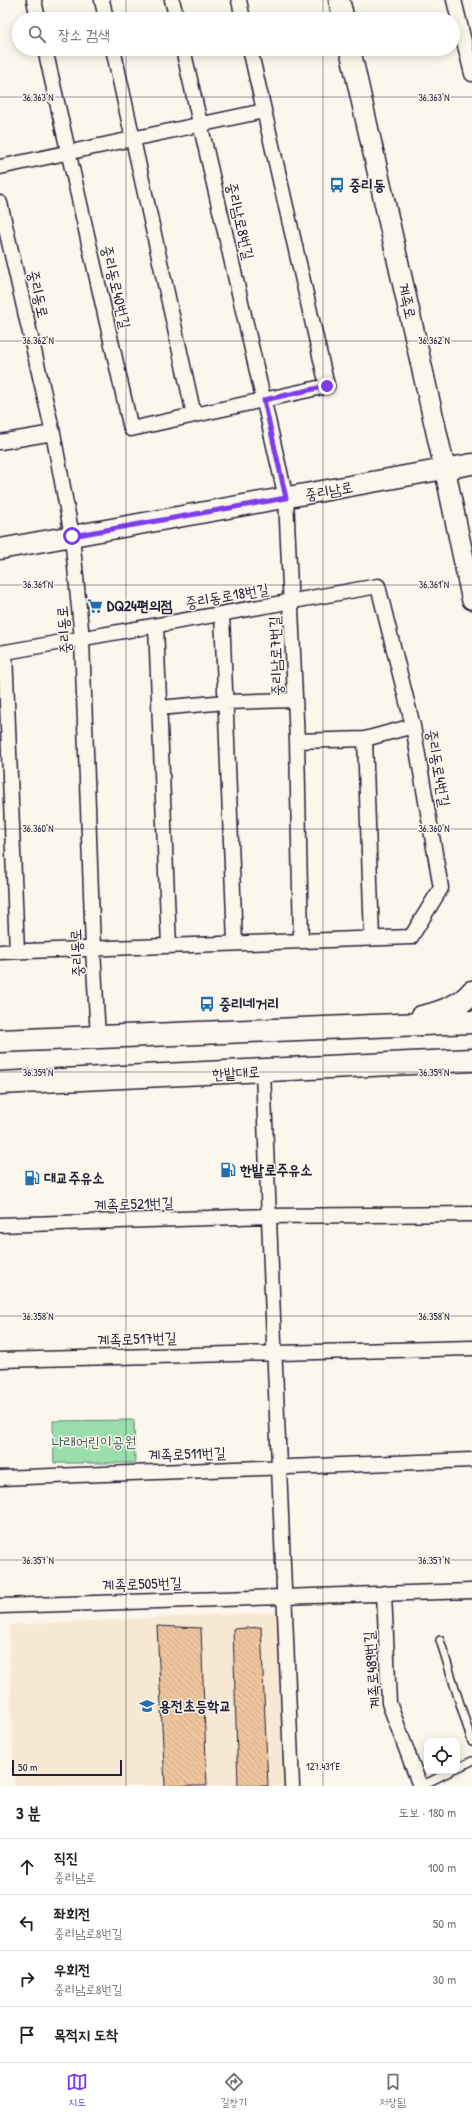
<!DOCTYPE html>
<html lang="ko">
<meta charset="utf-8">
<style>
:root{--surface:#fff;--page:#f6f6f6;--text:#202124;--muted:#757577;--line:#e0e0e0;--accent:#7c3aed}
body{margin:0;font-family:"Patrick Hand","Poor Story",sans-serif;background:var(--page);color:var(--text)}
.controls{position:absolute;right:12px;bottom:12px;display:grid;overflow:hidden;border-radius:8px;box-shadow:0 2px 10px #0003}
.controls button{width:36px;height:36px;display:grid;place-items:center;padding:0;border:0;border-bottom:1px solid var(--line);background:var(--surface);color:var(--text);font:20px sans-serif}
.scale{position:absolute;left:12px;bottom:10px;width:110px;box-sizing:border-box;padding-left:4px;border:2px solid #22223b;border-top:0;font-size:11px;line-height:14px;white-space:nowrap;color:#22223b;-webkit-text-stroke:3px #fbf7ec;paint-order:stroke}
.stop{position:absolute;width:12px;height:12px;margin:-9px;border:3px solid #7c3aed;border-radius:50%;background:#fff}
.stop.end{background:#7c3aed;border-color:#fff;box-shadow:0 1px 4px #0008}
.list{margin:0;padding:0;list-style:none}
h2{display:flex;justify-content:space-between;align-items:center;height:52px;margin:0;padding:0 16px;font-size:17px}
h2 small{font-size:13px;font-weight:400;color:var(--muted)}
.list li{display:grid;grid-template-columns:26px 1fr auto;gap:12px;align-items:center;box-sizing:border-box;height:56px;padding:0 16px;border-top:1px solid var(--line)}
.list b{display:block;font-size:15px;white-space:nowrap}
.list p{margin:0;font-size:13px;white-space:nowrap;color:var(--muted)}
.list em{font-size:13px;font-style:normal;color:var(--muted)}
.icon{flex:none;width:22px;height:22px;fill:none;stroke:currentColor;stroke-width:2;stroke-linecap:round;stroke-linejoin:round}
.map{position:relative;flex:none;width:472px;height:1786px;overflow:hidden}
.search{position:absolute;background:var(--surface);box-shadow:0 2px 10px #0003;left:12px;right:12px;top:12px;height:44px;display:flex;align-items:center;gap:10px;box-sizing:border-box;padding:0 14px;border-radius:22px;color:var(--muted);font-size:15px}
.sheet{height:276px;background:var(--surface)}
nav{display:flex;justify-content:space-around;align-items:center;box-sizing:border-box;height:56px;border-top:1px solid var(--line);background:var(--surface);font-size:11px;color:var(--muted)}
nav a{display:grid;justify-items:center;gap:2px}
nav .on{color:var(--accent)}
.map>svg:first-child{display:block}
.built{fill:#f7e8d4}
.green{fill:#9adfab;stroke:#5e8073}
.building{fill:url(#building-back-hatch);stroke:#22223b}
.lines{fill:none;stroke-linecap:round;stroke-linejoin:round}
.lane-casing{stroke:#22223b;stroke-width:10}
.street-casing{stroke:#22223b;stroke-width:17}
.secondary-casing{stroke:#22223b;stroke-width:23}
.primary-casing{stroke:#22223b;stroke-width:25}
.lane{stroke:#fbf7ec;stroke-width:7}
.street{stroke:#fbf7ec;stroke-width:14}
.secondary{stroke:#fbf7ec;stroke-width:20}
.primary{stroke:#fbf7ec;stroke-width:22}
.route{stroke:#7c3aed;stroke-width:5}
.ticks{fill:none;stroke:#22223b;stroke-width:1;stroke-opacity:0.45}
.labels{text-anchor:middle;stroke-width:3;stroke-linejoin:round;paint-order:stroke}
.poi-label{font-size:15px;font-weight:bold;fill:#22223b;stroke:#fbf7ec;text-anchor:start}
.street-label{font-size:15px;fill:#22223b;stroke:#fbf7ec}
.park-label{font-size:15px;fill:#465b5d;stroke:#fbf7ec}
.ticks-label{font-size:10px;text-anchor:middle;fill:#22223b;stroke:#fbf7ec;stroke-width:3;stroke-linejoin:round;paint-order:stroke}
</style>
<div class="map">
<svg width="472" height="1786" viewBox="0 0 472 1786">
<defs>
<pattern id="building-back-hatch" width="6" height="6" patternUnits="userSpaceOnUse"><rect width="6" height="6" fill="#eec59d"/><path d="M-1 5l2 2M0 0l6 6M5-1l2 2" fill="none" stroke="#cca988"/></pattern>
</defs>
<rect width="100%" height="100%" fill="#fbf7ec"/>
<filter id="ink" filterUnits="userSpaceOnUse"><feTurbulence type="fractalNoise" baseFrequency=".025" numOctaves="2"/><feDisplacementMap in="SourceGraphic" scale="8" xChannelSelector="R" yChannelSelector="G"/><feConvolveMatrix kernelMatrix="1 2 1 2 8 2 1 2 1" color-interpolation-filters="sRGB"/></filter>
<g filter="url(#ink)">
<!-- built -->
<path class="built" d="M278 1612 285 1786H14L9 1625Z"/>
<!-- green -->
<path class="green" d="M134 1420 135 1463H54L53 1421Z"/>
<!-- building -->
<path class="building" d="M157 1626 201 1628 207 1786H165Z
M261 1627 268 1786H238L233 1629Z"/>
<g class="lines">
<!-- lane casing -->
<g class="lane-casing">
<path id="lane" d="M440 1640 472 1742
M457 1768 472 1761
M421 1786 451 1771"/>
</g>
<!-- street casing -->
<g class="street-casing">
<path id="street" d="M34 0 38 19
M102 0 106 19
M172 0 177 19
M239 0 243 19
M454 0 472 74
M45 49 131 429 327 386 250 49
M113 49 194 415
M183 49 286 498 297 741 301 941
M0 167 264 111
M0 203 53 433 72 536 82 639 93 949 98 1037
M0 442 53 433
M222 614 235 943
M156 626 169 946
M5 652 17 951
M0 653 378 586 413 726 441 888 411 937 0 952
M159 708 226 702 295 700
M365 739 372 938
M297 741 365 739 413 726
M263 1071 292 1786
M0 1225 268 1216 472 1214
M0 1360 472 1348
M0 1478 472 1460
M384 1593 389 1703 420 1786
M0 1606 472 1591"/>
</g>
<!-- secondary casing -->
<g class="secondary-casing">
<path id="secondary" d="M339 0 344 19
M350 49 445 470 472 599
M0 549 472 464"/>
</g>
<!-- primary casing -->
<g class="primary-casing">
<path id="primary" d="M422 1017C439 1013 461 1006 472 992
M0 1041 472 1022
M0 1083 472 1060"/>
</g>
<!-- lane -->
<use href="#lane" class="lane"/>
<!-- street -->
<use href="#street" class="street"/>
<!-- secondary -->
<use href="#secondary" class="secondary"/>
<!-- primary -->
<use href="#primary" class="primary"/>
</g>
</g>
<g class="lines" filter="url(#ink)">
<!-- route -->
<path class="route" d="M72 536 286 498 264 400 327 386"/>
</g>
<!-- ticks -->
<path class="ticks" d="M126 0V19M323 0V19M126 49V1786M323 49V1786M0 97H472M0 341H472M0 585H472M0 829H472M0 1072H472M0 1316H472M0 1560H472"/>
<!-- icons -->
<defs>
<g id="bus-bare" transform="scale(1.2)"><path d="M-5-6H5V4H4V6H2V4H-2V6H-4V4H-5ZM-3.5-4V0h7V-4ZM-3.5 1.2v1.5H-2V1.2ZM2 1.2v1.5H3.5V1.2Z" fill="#1f6fb2" stroke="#fbf7ec" stroke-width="2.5" paint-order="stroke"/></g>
<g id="supermarket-bare" transform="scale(1.2)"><path d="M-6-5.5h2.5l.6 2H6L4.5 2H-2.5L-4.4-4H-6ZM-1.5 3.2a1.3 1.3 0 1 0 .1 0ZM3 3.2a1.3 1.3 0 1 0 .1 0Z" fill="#1f6fb2" stroke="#fbf7ec" stroke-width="2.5" paint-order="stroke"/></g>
<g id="fuel-bare" transform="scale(1.2)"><path d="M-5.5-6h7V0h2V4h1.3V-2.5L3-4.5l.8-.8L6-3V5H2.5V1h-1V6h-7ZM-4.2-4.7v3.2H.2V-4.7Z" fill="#1f6fb2" stroke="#fbf7ec" stroke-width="2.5" paint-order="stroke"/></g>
<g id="school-bare" transform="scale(1.2)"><path d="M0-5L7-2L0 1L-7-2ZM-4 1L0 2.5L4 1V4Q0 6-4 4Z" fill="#1f6fb2" stroke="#fbf7ec" stroke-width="2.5" paint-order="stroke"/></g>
</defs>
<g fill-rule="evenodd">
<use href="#bus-bare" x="337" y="185"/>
<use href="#supermarket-bare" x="95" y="606"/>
<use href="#bus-bare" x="207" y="1004"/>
<use href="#fuel-bare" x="228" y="1170"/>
<use href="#fuel-bare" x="32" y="1178"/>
<use href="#school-bare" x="147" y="1706"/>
</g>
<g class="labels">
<!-- poi labels -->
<g class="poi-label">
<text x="349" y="190">중리동</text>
<text x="107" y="611">DQ24편의점</text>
<text x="219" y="1009">중리네거리</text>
<text x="240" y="1175">한밭로주유소</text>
<text x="44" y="1183">대교주유소</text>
<text x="159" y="1711">용전초등학교</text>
</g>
<!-- street labels -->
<g class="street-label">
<text transform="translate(240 221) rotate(77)" y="5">중리남로8번길</text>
<text transform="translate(116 287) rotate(77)" y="5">중리동로40번길</text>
<text transform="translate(38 294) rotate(77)" y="5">중리동로</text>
<text transform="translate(407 301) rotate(77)" y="5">계족로</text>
<text transform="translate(329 491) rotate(-10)" y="5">중리남로</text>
<text transform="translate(227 596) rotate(-10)" y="5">중리동로18번길</text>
<text transform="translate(64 630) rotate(-95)" y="5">중리동로</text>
<text transform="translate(276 656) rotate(-92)" y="5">중리남로7번길</text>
<text transform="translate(438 768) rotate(80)" y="5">중리동로4번길</text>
<text transform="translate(77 953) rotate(-93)" y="5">중리동로</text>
<text transform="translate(236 1073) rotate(-3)" y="5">한밭대로</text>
<text transform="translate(134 1204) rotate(-2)" y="5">계족로521번길</text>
<text transform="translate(137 1339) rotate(-2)" y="5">계족로517번길</text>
<text transform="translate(187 1454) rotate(-2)" y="5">계족로511번길</text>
<text transform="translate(142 1584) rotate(-2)" y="5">계족로505번길</text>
<text transform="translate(372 1670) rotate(-95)" y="5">계족로489번길</text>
</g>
<!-- park labels -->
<g class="park-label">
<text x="94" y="1447">나래어린이공원</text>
</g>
</g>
<g class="ticks-label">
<text x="38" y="101">36.363°N</text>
<text x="434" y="101">36.363°N</text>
<text x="38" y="344">36.362°N</text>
<text x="434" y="344">36.362°N</text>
<text x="38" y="588">36.361°N</text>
<text x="434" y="588">36.361°N</text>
<text x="38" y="832">36.360°N</text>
<text x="434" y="832">36.360°N</text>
<text x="38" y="1076">36.359°N</text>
<text x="434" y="1076">36.359°N</text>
<text x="38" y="1320">36.358°N</text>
<text x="434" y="1320">36.358°N</text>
<text x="38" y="1564">36.357°N</text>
<text x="434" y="1564">36.357°N</text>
<text x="323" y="1770">127.431°E</text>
</g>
</svg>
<div class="controls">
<button><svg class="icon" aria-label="locate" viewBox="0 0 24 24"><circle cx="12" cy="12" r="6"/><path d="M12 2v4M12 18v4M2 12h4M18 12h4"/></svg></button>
</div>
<div class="scale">50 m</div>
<div class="stop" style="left:72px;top:536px"></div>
<div class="stop end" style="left:327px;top:386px"></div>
<div class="search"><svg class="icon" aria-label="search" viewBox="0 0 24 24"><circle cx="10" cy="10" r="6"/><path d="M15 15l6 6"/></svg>장소 검색</div>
</div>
<section class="sheet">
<h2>3 분<small>도보 · 180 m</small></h2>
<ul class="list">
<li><svg class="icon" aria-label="ahead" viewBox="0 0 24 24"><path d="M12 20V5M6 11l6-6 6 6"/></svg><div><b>직진</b><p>중리남로</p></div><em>100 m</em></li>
<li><svg class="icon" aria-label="left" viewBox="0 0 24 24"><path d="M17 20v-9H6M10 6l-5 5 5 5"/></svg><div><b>좌회전</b><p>중리남로8번길</p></div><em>50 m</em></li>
<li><svg class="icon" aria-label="right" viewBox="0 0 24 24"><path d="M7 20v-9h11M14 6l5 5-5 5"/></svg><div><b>우회전</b><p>중리남로8번길</p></div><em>30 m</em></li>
<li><svg class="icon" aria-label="arrive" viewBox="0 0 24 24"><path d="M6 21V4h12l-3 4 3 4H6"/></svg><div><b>목적지 도착</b></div></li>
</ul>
</section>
<nav>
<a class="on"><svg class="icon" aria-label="map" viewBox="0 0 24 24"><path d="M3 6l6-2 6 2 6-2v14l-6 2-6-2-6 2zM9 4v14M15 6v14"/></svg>지도</a>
<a><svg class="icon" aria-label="directions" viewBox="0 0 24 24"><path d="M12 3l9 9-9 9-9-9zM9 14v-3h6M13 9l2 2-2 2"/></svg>길찾기</a>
<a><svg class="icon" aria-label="saved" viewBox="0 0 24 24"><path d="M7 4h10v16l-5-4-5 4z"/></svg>저장됨</a>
</nav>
